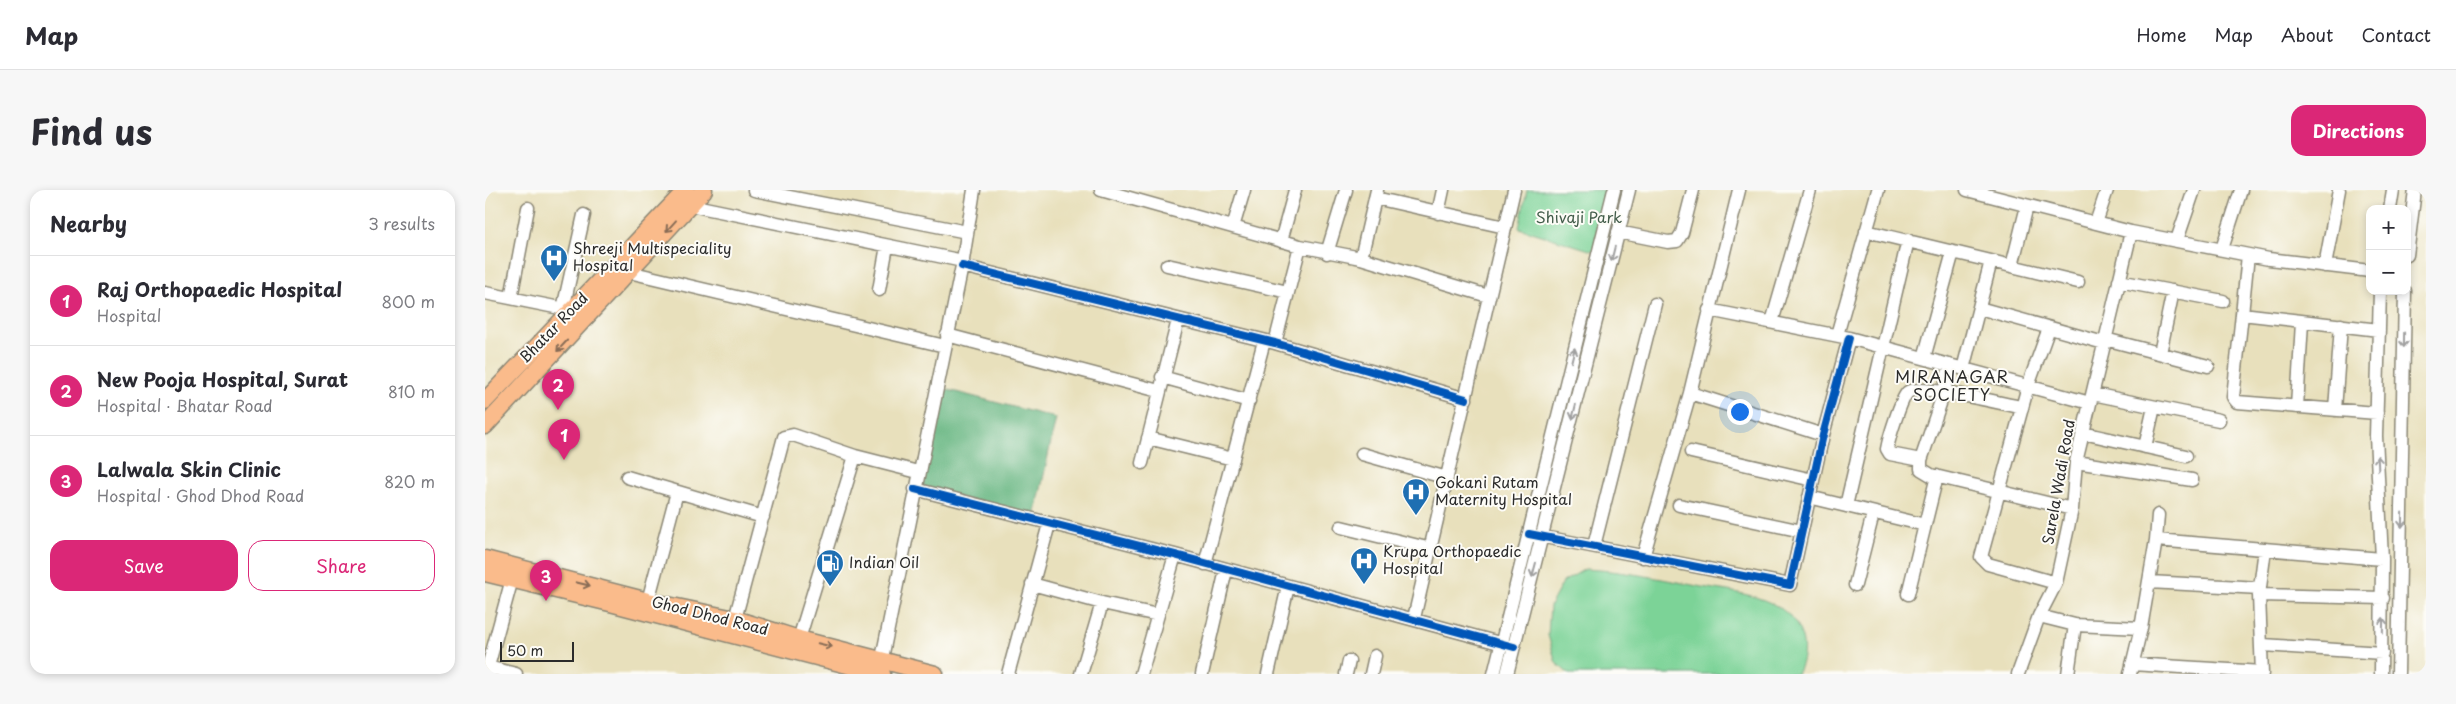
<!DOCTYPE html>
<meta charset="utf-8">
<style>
:root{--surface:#fff;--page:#f7f7f7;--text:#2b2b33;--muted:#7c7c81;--line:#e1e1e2;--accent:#db2777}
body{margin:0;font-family:"Playpen Sans",sans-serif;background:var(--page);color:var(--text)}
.controls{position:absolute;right:15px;top:15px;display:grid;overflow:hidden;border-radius:10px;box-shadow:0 2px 8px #0003}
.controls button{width:45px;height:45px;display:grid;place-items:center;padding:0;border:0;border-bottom:1px solid var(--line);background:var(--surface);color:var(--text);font:25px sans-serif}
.scale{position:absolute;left:15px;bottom:12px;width:74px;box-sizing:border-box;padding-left:5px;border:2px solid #2b2b2b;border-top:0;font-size:14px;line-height:18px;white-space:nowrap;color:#2b2b2b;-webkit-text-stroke:4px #fdfcf7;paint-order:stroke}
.you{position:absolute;left:1254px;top:221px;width:18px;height:18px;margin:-12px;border:4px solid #fff;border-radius:50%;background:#1a73e8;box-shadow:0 0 0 8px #1a73e833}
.badge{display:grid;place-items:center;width:32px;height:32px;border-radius:50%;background:var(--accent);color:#fff;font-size:16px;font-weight:700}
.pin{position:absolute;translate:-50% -41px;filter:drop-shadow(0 1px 2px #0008)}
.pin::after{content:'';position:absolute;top:26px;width:18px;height:15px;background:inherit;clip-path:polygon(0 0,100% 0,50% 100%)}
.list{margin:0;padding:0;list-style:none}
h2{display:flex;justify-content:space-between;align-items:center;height:65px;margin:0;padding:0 20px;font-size:21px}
h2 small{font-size:16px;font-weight:400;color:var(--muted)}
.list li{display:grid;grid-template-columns:32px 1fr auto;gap:15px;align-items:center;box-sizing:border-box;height:90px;padding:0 20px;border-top:1px solid var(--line)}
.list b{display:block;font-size:19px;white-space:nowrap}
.list p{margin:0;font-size:16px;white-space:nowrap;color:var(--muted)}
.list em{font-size:16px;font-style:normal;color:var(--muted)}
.actions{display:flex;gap:10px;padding:15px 20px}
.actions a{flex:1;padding:11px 0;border:1px solid var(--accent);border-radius:15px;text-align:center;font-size:18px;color:var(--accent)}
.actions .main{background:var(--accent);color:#fff}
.map{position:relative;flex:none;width:1941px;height:484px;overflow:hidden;border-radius:15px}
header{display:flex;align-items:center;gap:30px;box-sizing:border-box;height:70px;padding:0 25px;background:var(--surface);border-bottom:1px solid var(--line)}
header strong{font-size:24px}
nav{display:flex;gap:28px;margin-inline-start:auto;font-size:18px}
.intro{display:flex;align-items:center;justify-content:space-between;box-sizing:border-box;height:120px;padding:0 30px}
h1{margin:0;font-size:35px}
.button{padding:12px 22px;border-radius:15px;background:var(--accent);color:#fff;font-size:18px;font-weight:700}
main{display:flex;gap:30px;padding:0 30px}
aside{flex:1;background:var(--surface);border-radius:15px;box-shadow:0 2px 8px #0003}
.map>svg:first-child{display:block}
.green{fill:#7cd397;stroke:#547f61}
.forest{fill:#65b580;stroke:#487056}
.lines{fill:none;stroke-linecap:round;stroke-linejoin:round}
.minor-casing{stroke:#8a8674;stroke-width:15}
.major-casing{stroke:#8a8674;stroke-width:19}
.minor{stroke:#fff;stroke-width:12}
.major{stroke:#fabb8b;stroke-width:16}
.cycleway-casing{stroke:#fdfcf7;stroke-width:11}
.cycleway{stroke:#0057b8;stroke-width:8}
.oneway{stroke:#886c56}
.oneway2{stroke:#a0a0a0}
.labels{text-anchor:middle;stroke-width:4;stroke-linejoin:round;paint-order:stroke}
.park-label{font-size:15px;fill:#435d4b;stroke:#fdfcf7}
.poi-label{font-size:15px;fill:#2b2b2b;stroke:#fdfcf7;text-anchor:start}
.street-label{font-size:15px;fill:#2b2b2b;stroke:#fdfcf7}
.neighbourhood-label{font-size:16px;letter-spacing:1px;fill:#2b2b2b;stroke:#fdfcf7}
</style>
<header>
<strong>Map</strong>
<nav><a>Home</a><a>Map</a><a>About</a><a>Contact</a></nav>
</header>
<div class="intro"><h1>Find us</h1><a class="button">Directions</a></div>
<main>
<aside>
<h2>Nearby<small>3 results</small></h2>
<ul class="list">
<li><span class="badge">1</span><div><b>Raj Orthopaedic Hospital</b><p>Hospital</p></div><em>800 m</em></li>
<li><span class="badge">2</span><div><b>New Pooja Hospital, Surat</b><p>Hospital · Bhatar Road</p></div><em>810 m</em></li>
<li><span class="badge">3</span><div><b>Lalwala Skin Clinic</b><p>Hospital · Ghod Dhod Road</p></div><em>820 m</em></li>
</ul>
<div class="actions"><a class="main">Save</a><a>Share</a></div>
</aside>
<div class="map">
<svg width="1941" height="484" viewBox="0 0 1941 484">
<rect width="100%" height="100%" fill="#fdfcf7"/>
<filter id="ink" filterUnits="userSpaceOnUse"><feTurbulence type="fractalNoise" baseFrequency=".02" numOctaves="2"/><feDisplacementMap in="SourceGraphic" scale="10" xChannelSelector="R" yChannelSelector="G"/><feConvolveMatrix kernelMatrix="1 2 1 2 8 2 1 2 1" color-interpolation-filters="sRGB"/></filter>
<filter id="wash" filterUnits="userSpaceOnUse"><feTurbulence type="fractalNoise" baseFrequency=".0096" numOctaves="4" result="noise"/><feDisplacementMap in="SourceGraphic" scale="20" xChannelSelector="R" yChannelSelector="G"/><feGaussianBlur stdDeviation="1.12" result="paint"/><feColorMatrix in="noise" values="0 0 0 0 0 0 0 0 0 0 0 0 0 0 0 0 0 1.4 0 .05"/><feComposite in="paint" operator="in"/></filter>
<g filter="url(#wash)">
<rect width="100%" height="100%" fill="#e8e0bc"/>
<!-- green -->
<path class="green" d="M1042 0H1129L1114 63 1034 38Z
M1100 379C1140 381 1178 389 1217 397 1241 401 1266 403 1288 414 1315 427 1327 457 1312 484H1084L1071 473 1063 445 1065 416 1078 392Z"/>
<!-- forest -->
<path class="forest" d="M456 198 571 228 550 327 435 297Z"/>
</g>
<g filter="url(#ink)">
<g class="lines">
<!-- minor casing -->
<g class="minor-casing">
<path id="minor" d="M269 0 482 42
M616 0 815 56 876 68 1003 106
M1482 0 1646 42 1784 69 1885 81
M890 8 1020 37
M205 15 478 71
M1905 19 1908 0
M953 23 958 0
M1611 33 1622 0
M748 37 759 0
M1381 41 1593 92
M1133 42 1183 52 1192 51 1197 43 1208 0
M1692 50 1709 0
M796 51 810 0
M1737 59 1756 0
M842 63 861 0
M1922 65 1930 0
M876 68 892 0
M682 75 803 102
M477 76 790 153 981 209
M1527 76 1542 16
M1840 76 1854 0
M144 82 460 156
M1634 91 1738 111
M394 100 402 56
M1895 101 1891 246 1897 369 1896 484
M0 103 85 120 91 125
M26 108 43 18
M1494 118 1619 153
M78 119 99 25
M1224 120 1364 148 1605 213
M1757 124 1763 65
M1287 132 1325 0
M1564 138 1543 196 1496 367 1503 374 1571 393
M462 145 674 201
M1352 145 1393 0
M1620 149 1723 176
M790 153 815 56
M1675 163 1688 101
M1439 168 1468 62
M1465 175 1459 202 1436 270V279L1446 285 1587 319
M1478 179 1506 71
M677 187 764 211
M1205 203 1338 245
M1608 204 1734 230
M1812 217 1817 132
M1850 220 1856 135
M1892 223 1752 212 1748 207 1757 124 1894 140
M1598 243 1701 266
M663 248 748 269
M1660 257 1669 217
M1206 262 1328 290
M877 264 962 288
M1436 270 1405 264 1402 259C1404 248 1416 208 1423 202 1435 193 1518 214 1536 217
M1591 272 1707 290
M657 273 693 130
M142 287 278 327
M430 299 690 365 1029 457
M1324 307 1440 335
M1194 315 1317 341
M1361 316 1423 50
M856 337 946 359
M1044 344 1305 395 1338 245 1364 148
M1671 350 1897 369
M1109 356 1170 114
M1158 367 1205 203 1254 0
M720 374 779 151
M1664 392 1775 398
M547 394 617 413
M1370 395 1388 324
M1423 404 1452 286
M1774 405 1898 408
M163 411 192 302
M1554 426 1590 435 1656 438
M929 428 1029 0
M250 429 299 247 308 245 370 266 433 282
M314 449 370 266
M1778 455 1897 463
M1647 474 1777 482
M2 477 31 484
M395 478 477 76 489 0
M1 484 27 389
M523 484 564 334
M596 484 617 413 673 425
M656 484 690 365
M717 484 741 380
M783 484 803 396
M861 484 864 471
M886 484 890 466
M1009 484 1129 0
M1022 484 1144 0
M1533 484 1554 426 1571 393 1587 319 1591 272 1646 42
M1583 484 1590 435
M1645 484 1656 438 1671 350 1673 325
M1777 484 1774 405 1780 359
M1913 484 1920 101"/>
</g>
<!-- major casing -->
<g class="major-casing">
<path id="major" d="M0 211 201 0
M0 236 219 0
M0 369 163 411 250 429 314 449 450 484
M0 383 125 413 397 484"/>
</g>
<!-- minor -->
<use href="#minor" class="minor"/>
<!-- major -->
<use href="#major" class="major"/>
<!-- cycleway casing -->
<g class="cycleway-casing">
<path id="cycleway" d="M477 76 790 153 981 209
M430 299 690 365 1029 457
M1044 344 1305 395 1338 245 1364 148"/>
</g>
<!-- cycleway -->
<use href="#cycleway" class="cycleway"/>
</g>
<!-- one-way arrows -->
<defs><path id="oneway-shaft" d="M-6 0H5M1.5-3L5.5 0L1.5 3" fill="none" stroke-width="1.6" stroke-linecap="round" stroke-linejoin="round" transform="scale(1.25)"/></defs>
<g class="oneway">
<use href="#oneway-shaft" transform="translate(186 36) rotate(132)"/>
<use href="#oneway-shaft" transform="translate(77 156) rotate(133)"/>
<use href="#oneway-shaft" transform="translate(98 394) rotate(14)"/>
<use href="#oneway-shaft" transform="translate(340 455) rotate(14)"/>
</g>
<g class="oneway2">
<use href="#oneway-shaft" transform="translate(1128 64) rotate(104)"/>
<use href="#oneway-shaft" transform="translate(1919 150) rotate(91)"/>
<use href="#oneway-shaft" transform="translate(1088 165) rotate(-76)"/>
<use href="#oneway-shaft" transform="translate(1089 222) rotate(104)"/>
<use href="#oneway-shaft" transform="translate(1893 273) rotate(-93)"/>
<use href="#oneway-shaft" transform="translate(1917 330) rotate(91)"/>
<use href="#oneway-shaft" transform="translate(1049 380) rotate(105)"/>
<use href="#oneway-shaft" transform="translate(1898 435) rotate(-89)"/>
</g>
</g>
<!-- icons -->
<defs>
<g id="hospital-pin" transform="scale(1.4375)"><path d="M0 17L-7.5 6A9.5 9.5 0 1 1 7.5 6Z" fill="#1f6fb2" stroke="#fdfcf7"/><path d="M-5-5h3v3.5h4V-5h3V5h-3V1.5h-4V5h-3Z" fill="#fff"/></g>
<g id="fuel-pin" transform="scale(1.4375)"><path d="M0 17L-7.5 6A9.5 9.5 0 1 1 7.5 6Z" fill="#1f6fb2" stroke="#fdfcf7"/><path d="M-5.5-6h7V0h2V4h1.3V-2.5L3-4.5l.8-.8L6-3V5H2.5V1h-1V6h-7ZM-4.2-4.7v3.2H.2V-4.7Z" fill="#fff"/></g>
</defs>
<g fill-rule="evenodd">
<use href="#hospital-pin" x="69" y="68"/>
<use href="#hospital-pin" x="931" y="302"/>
<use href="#hospital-pin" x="879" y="371"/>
<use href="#fuel-pin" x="345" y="373"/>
</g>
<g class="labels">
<!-- park labels -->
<g class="park-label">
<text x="1094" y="33">Shivaji Park</text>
</g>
<!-- poi labels -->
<g class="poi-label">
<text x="88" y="64">Shreeji Multispeciality<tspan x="88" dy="17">Hospital</tspan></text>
<text x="950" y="298">Gokani Rutam<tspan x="950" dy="17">Maternity Hospital</tspan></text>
<text x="898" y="367">Krupa Orthopaedic<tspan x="898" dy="17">Hospital</tspan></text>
<text x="364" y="378">Indian Oil</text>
</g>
<!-- street labels -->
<g class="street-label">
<text transform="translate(69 138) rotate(-46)" y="5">Bhatar Road</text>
<text transform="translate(1574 292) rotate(-80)" y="5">Sarela Wadi Road</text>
<text transform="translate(225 426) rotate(14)" y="5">Ghod Dhod Road</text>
</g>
<!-- neighbourhood labels -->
<g class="neighbourhood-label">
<text x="1467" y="193">MIRANAGAR<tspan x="1467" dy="18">SOCIETY</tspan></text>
</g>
</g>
</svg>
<div class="controls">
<button>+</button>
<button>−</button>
</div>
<div class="scale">50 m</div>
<div class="you"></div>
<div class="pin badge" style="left:79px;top:270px">1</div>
<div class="pin badge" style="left:73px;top:220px">2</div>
<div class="pin badge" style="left:61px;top:411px">3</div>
</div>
</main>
